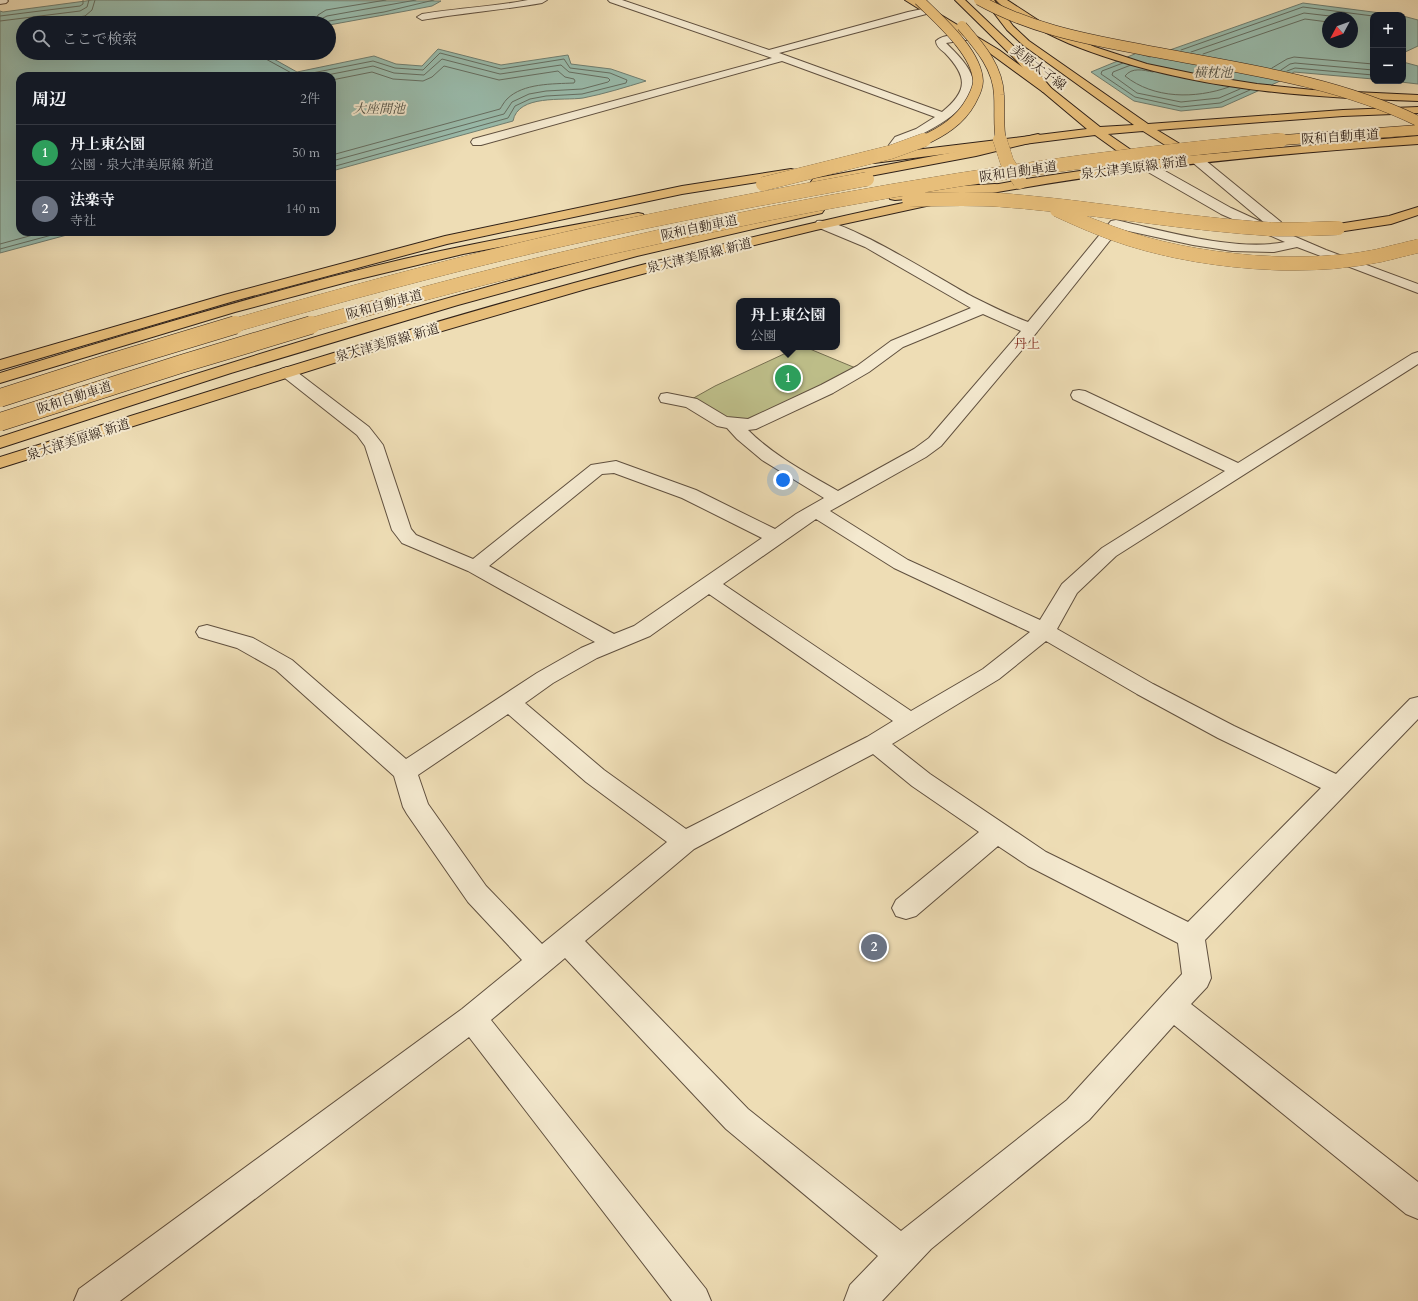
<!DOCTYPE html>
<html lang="ja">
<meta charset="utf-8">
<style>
:root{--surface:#171b24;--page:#20242c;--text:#f1f3f6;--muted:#9ea1a6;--line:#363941;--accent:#ea580c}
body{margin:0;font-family:Cardo,"Noto Serif JP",serif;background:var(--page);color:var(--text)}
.controls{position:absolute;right:12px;top:12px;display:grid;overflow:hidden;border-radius:8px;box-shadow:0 4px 16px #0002}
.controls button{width:36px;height:36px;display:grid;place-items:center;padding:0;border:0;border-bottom:1px solid var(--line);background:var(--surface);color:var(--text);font:20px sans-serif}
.compass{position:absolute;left:1322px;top:12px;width:36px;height:36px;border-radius:50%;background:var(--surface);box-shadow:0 4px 16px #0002;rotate:229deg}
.you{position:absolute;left:783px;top:480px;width:14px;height:14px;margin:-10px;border:3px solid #fff;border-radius:50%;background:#1a73e8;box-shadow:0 0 0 6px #1a73e833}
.badge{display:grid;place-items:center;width:26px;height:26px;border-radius:50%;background:var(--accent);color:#fff;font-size:13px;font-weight:700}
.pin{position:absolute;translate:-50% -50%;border:2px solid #fff;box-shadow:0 1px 4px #0006}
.popup{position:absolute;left:736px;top:298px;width:104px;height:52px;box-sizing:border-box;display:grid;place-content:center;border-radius:8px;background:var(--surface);filter:drop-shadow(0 1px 3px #0005);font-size:13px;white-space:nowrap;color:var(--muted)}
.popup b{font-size:15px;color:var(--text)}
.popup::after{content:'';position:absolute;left:50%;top:100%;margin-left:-8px;border:8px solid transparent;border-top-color:var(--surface)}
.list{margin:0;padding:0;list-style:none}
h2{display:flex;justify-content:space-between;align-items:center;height:52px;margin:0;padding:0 16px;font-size:17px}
h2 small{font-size:13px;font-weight:400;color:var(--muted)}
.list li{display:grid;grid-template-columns:26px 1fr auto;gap:12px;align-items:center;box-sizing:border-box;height:56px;padding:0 16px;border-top:1px solid var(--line)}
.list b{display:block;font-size:15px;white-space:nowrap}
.list p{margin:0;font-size:13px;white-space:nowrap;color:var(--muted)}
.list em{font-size:13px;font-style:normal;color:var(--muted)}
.icon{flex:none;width:22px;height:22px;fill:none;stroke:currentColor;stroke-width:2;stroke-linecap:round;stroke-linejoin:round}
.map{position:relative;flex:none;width:1418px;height:1301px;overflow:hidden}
.search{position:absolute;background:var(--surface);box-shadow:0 4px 16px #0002;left:16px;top:16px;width:320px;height:44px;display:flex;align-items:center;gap:10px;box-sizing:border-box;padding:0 14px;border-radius:22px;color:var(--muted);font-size:15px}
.panel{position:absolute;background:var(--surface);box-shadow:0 4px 16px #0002;left:16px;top:72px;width:320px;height:164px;border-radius:12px}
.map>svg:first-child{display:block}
.green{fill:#bebf8a;stroke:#777051}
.water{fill:#99bcad;stroke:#6f7e71;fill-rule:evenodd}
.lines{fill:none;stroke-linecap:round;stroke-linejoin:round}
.shore{stroke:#646e62;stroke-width:1}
.minor-casing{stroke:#60503f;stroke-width:2}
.major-casing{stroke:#302118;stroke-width:2}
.highway-casing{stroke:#302118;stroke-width:2}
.minor{fill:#f4e9cf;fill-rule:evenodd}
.major{fill:#e7be7a;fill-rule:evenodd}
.highway{fill:#e7be7a;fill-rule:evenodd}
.highway-bridge-far2-casing{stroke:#302118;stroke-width:11;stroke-linecap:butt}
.highway-bridge-far1-casing{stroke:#302118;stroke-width:14;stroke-linecap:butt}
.highway-bridge-casing{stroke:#302118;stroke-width:19;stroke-linecap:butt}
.highway-bridge-far2{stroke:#e7be7a;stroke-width:10}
.highway-bridge-far1{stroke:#e7be7a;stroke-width:14}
.highway-bridge{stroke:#e7be7a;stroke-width:18}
.labels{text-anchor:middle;stroke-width:4;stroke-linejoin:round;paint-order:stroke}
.far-street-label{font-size:13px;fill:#302118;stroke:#f4e9cf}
.far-water-label{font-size:13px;font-style:italic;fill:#505045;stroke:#f4e9cf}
.far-neighbourhood-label{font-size:13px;fill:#7a1f14;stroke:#f4e9cf}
</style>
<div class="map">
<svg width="1418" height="1301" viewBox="0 0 1418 1301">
<rect width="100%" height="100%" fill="#eeddb5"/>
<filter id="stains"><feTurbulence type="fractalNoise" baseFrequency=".005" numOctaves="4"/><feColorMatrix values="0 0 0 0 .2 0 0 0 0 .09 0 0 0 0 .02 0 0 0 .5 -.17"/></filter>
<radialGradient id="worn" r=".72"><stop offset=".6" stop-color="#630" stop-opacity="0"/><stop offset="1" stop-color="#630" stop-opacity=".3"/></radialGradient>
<!-- green -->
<path class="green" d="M799 347H805L858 369 748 422 732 423 690 400 715 386Z"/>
<!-- water -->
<path class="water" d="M93 0 441 1 432 6 406 11 329 25V23H23V53H263L297 72 374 56 396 64 422 66 438 49 501 65 568 55 571 64 611 69 646 81C626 87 604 94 583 98 563 101 518 94 513 121L332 171V76H20V232H78L0 253V11L3 12Z
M1303 3 1396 15H1373V79L1294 72 1278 82 1222 107 1181 111 1134 101 1091 72 1137 53 1150 57ZM1328 18H1352V42H1328Z
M1403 16 1418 20V46L1403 53Z
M1403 62 1418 66V84L1392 81H1403Z"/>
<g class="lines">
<!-- shore -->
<path class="shore" d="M0 16 80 6 83 4V0
M0 21 80 11 87 7 89 0
M36 23 85 16 92 10 95 0
M314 23 318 15 326 10 386 0
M320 23 323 18 327 16 416 0
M326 23 329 21 384 12 434 0
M1181 50 1303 7 1373 16
M1191 52 1304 13 1347 18
M262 53 264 58 297 76 373 61 395 68 423 70 440 53 501 69 564 59 570 68 610 73 627 80 626 83 582 94 546 96 530 99 515 106 508 118 332 167
M1203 54 1305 19 1328 22
M1123 63 1102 71 1101 74 1135 97 1181 107 1220 103 1250 90
M1131 65 1113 72 1112 75 1137 93 1181 102 1219 98 1240 89
M1272 68 1287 59 1294 57 1373 64
M1281 70 1290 64 1295 63 1373 70
M1287 71 1295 68 1373 75
M1153 72C1143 70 1132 67 1125 76 1154 99 1195 99 1229 87
M322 76 373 66 394 73 424 75 442 59 500 74 561 65 569 72 608 78 610 80 608 82 582 89 546 91 529 94 512 102 504 114 332 161
M332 80 372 72 393 79 423 81 432 77 444 66 499 80 558 71 565 77 574 79 575 81 574 83C553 84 523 83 507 99 504 102 502 106 500 109L332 155
M0 244 44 232
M0 249 63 232"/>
<!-- minor casing -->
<g class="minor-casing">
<path id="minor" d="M0 0H7L8 1 6 3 0 4Z
M528 0H547L542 3C502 10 462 13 422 20L417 17 422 14C457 8 493 7 528 0Z
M608 0H622L769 50 908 12 927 8 932 11 930 13 779 53 942 112C968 91 968 77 945 53 941 50 936 46 936 41 943 34 959 35 969 34L972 35 974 37 972 39 946 43C956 53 970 66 973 80 977 109 925 133 903 143L901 145 906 155 904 158H896L889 145 895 137 916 129 935 117 782 61 481 145H473L471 142 473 139 772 58 610 2Z
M1196 155 1200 156 1281 222 1283 225 1281 228 1277 229 1326 250 1418 284V293L1297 247 1274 252 1232 251 1193 245 1119 229 1037 332 941 446 926 457 830 511 908 560 1040 620 1062 584 1102 548 1225 471 1073 399 1071 395 1073 391 1079 390 1085 391 1238 463 1412 354 1418 352V364L1116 556 1077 593 1057 629 1153 684 1234 726 1336 774 1410 699 1418 697V719L1205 940 1211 978 1207 987 1191 1004 1418 1182V1219L1406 1214 1174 1025 1089 1120 931 1249 882 1301H844L850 1285 878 1256 726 1129 565 958 491 1020 706 1289 711 1301H672L469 1037 120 1301H74L79 1289 462 1009 522 960 468 902 407 814 403 807 394 776 276 670 237 648 199 637 196 632 199 627 207 625 253 638 292 660 406 759 537 673 581 648 595 642 468 571 402 543 392 530 365 446 357 435 281 375 279 372 281 369 287 367 293 369 369 427 380 441 383 445 411 529 416 535 473 559 591 465 616 461 696 490 775 529 796 514 824 498 762 460 737 439 727 428 717 426 686 407 661 402 659 398 661 394 667 393 697 399 727 417 748 419 821 385 857 366 891 341 971 308 865 247 817 227 815 224 817 221C840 215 946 283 973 297 991 306 1009 315 1028 322L1111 221 1116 220C1164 231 1237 252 1285 242L1221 214 1141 168 1139 165 1141 162H1149L1231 208 1266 224 1192 162 1190 159 1192 156ZM983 314 1021 331 929 438 914 449 838 491C807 473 774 456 748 430L756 429 833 393 869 372 903 347ZM614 473 682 498 762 538 634 626 614 634 489 566 602 474ZM816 519 894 568 1030 632 983 669 911 711 723 584ZM709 594 893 721 867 737 686 829 604 770 525 703 553 683 597 658 650 636ZM1046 641 1137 694 1218 738 1321 788 1188 922 1046 852 930 774 892 744 999 679ZM508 714 586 782 667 842 542 944 486 886 428 804 418 775ZM873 754 912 786 979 832 896 900 892 908 896 916 906 919 916 916 998 846 1028 866 1178 943 1182 974 1067 1100 901 1231 748 1109 585 941 694 849Z"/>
</g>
<!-- major casing -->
<g class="major-casing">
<path id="major" d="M905 0H916L999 50 1051 88 1100 127 1134 125 1023 45 1007 30 984 0H994L1013 26 1029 41 1148 124 1343 110 1418 107V113L1343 116 1157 130 1198 155 1418 136V144C1268 154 1119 169 971 197L966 196 965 193 966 190 971 189 1026 179 1134 163 1095 135 874 163 870 162 868 159 870 156 874 155 1087 129 1043 92 991 54ZM1143 131 1184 157 1147 161 1108 134Z
M791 169 795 170 797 173 795 176 682 194 447 244 234 301 0 370V360L224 295 445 236 682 186Z
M935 196 940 197 942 200 940 203 816 230 702 258 586 289 353 357 0 468V457C191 397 381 336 574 283 694 250 814 222 935 196Z"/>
</g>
<!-- highway casing -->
<g class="highway-casing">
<path id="highway" d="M955 0H965L1024 56 1051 88 1052 90 1051 92H1043L1016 60Z
M996 0H1007L1047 26 1095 47 1147 64 1200 75 1257 84 1313 90 1418 95V101C1316 98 1213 91 1115 60 1084 50 1053 39 1026 21 1017 15 1004 9 996 0Z
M1038 134 1042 136 1044 138 1042 140 976 156 817 186 813 185 811 182 813 179 817 178 976 148Z
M995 184 1000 185 1001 188 1000 191 895 200 890 199 889 196 890 193 895 192 928 188Z
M817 206 822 207 824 210 822 213 637 256 458 305 231 373 0 448V437C207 369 415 304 626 250 689 234 753 220 817 206Z
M1418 207V215L1391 224 1338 232 1333 231 1331 228 1333 225 1338 224 1389 216Z
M638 213 643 214 645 217 643 220 463 254 351 281 235 312 0 383V373C134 332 268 291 404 259 482 241 560 228 638 213Z"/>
</g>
<!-- minor -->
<use href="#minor" class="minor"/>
<!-- major -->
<use href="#major" class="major"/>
<!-- highway -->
<use href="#highway" class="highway"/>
<!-- highway-bridge-far2 casing -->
<g class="highway-bridge-far2-casing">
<path id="highway-bridge-far2" d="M919 0C938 19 977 52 978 81 978 89 974 95 971 101 960 121 942 132 922 141
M979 0C1027 27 1080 38 1134 48 1229 67 1330 78 1418 121
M962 26C979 46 998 67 999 95 1000 111 998 126 1001 141
M1269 141 1418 130"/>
</g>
<!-- highway-bridge-far1 casing -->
<g class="highway-bridge-far1-casing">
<path id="highway-bridge-far1" d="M1000 140 1007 162 1020 182
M763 184 891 152 924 140
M909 200C939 199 970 198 1000 200 1090 206 1178 224 1268 229 1291 230 1315 229 1338 228
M1057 210C1070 216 1083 222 1096 227 1176 260 1291 273 1377 256 1391 253 1404 249 1418 246
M232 326C334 297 436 269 539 245 648 220 757 199 867 179
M307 326C627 234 949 169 1281 140"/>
</g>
<!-- highway-bridge casing -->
<g class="highway-bridge-casing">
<path id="highway-bridge" d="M0 398 106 364 235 325
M0 422 181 364 311 325"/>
</g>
<!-- highway-bridge-far2 -->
<use href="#highway-bridge-far2" class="highway-bridge-far2"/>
<!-- highway-bridge-far1 -->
<use href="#highway-bridge-far1" class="highway-bridge-far1"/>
<!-- highway-bridge -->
<use href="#highway-bridge" class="highway-bridge"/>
</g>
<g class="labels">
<!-- far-street labels -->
<g class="far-street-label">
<text transform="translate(1039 67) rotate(37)" y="5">美原太子線</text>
<text transform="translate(1340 136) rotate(-4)" y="5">阪和自動車道</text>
<text transform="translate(1134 167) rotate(-7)" y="5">泉大津美原線 新道</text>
<text transform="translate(1018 171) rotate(-8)" y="5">阪和自動車道</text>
<text transform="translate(699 227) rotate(-12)" y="5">阪和自動車道</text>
<text transform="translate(699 255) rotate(-14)" y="5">泉大津美原線 新道</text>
<text transform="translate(384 304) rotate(-15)" y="5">阪和自動車道</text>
<text transform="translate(387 342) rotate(-16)" y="5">泉大津美原線 新道</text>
<text transform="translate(74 397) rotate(-18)" y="5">阪和自動車道</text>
<text transform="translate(78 439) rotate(-18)" y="5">泉大津美原線 新道</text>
</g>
<!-- far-water labels -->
<g class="far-water-label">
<text x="1213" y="77">横枕池</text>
<text x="379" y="113">大座間池</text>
</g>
<!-- far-neighbourhood labels -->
<g class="far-neighbourhood-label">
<text x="1027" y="348">丹上</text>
</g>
</g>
<rect width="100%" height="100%" filter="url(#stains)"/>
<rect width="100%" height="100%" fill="url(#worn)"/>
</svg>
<div class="controls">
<button>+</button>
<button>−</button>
</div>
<svg class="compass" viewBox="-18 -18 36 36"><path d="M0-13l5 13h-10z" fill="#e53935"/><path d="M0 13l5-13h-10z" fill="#9ea1a6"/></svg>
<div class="you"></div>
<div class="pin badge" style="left:788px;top:378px;background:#2e9e5b">1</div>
<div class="popup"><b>丹上東公園</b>公園</div>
<div class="pin badge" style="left:874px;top:947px;background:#6b7280">2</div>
<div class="search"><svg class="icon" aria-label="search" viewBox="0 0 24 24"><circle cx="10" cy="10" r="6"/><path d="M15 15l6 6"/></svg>ここで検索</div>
<section class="panel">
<h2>周辺<small>2件</small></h2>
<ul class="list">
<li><span class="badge" style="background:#2e9e5b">1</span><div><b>丹上東公園</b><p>公園 · 泉大津美原線 新道</p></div><em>50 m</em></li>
<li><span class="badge" style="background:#6b7280">2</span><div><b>法楽寺</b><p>寺社</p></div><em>140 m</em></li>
</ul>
</section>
</div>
